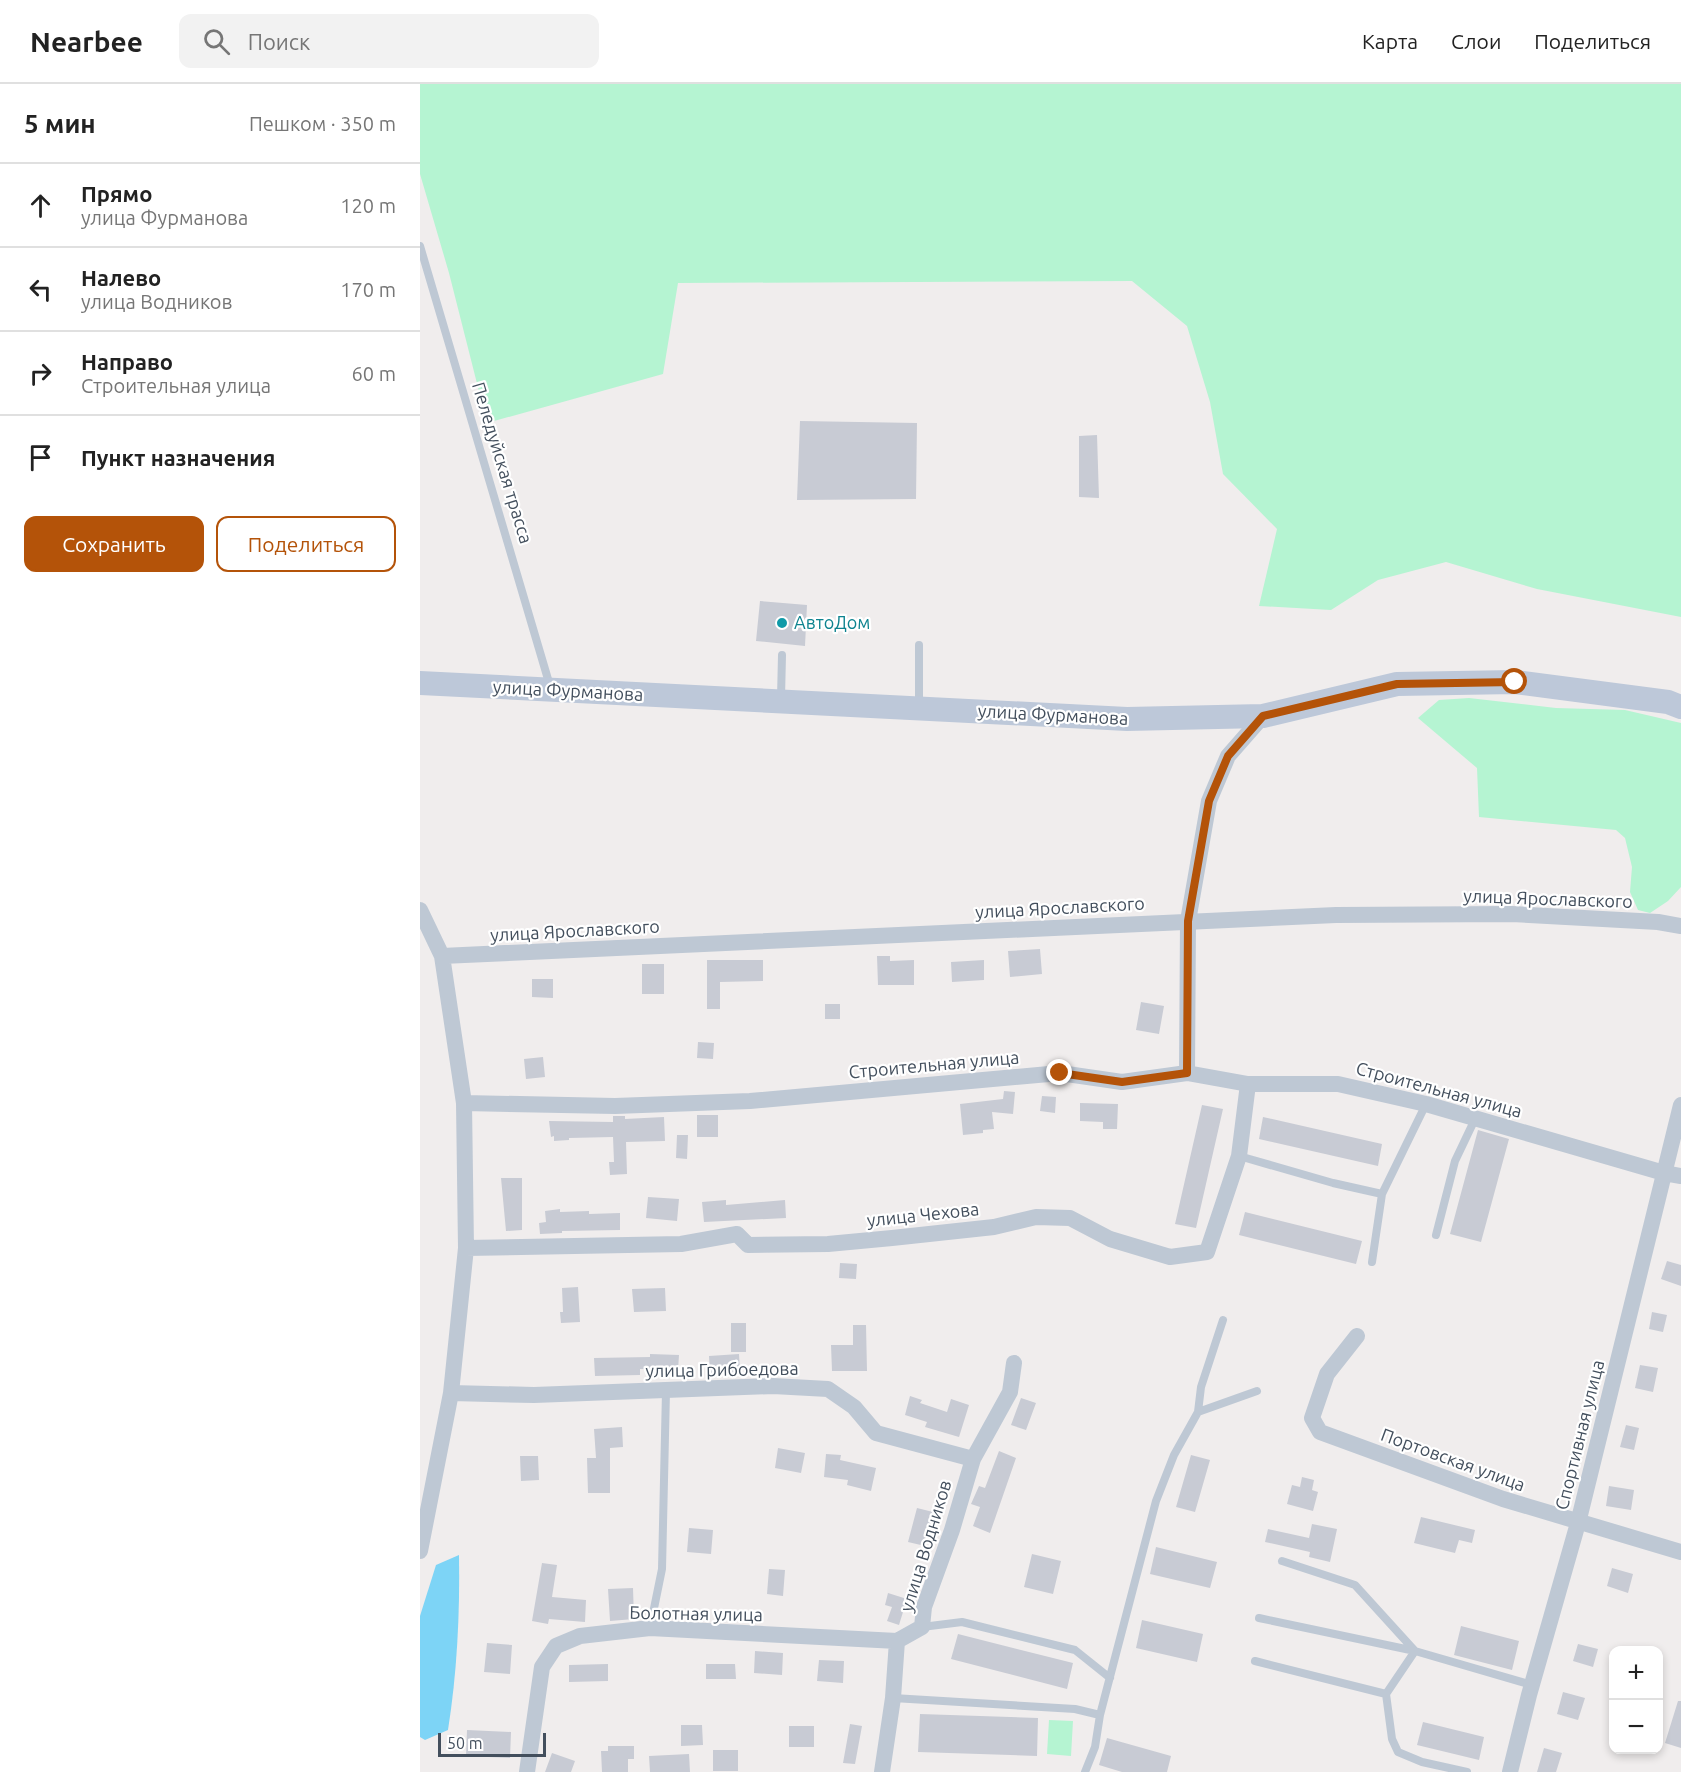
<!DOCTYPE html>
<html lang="ru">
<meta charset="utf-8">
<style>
:root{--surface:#fff;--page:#f2f2f2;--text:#222;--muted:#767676;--line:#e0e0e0;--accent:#b45309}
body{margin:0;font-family:Ubuntu,sans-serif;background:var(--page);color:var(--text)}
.controls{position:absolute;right:18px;bottom:18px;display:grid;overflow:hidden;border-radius:12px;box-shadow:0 3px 9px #0003}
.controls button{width:54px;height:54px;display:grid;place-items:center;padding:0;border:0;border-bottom:2px solid var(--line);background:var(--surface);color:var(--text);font:30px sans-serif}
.scale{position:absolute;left:18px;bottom:15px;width:108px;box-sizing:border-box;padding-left:6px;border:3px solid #434f5d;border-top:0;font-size:16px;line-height:21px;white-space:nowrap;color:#434f5d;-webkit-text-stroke:4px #fff;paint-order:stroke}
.stop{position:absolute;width:18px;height:18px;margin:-14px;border:4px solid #b45309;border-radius:50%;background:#fff}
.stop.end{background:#b45309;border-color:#fff;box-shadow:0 2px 6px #0008}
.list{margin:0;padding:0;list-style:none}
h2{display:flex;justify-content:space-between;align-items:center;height:78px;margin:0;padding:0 24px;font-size:26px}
h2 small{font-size:20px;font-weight:400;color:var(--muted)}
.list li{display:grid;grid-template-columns:39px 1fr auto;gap:18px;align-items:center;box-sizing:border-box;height:84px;padding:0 24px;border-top:2px solid var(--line)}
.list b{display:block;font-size:22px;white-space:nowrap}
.list p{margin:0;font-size:20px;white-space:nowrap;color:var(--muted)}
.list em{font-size:20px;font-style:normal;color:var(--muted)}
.actions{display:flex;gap:12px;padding:18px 24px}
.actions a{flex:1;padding:14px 0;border:2px solid var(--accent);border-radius:12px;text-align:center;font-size:21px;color:var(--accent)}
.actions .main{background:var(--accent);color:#fff}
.icon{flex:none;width:33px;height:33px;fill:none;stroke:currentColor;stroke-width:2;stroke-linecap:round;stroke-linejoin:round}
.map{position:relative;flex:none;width:1261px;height:1688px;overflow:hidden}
header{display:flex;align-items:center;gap:36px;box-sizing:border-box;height:84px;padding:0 30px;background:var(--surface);border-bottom:2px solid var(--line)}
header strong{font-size:28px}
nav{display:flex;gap:33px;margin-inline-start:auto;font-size:21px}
.search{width:420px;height:54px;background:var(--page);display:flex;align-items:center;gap:15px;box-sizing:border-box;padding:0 21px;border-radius:12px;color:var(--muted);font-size:22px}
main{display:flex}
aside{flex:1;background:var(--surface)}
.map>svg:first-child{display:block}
.green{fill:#b5f4d2}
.water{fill:#7dd4f6}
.building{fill:#c8cbd4}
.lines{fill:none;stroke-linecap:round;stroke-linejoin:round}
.lane{stroke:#bec8d4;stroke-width:8}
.street{stroke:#bec8d4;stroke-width:16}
.secondary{stroke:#bdc8d9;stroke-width:24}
.route{stroke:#b45309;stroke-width:8}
.culture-dot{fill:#0f9aa8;stroke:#fff;stroke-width:2}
.labels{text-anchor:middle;stroke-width:4.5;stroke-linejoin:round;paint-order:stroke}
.street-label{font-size:18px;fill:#434f5d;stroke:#fff}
.culture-label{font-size:18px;fill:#0d838f;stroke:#fff;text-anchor:start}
</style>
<header>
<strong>Nearbee</strong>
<div class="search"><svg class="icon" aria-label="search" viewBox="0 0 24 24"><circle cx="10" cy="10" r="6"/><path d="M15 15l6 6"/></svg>Поиск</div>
<nav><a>Карта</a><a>Слои</a><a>Поделиться</a></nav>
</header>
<main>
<aside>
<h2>5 мин<small>Пешком · 350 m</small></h2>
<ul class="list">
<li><svg class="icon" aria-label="ahead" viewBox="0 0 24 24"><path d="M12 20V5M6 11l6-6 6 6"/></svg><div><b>Прямо</b><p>улица Фурманова</p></div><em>120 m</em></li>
<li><svg class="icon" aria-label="left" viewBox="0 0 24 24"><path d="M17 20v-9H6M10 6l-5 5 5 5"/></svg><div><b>Налево</b><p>улица Водников</p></div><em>170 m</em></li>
<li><svg class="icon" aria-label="right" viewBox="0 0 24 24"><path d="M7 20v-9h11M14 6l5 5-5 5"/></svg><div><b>Направо</b><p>Строительная улица</p></div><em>60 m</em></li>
<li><svg class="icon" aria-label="arrive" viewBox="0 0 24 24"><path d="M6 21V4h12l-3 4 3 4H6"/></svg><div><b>Пункт назначения</b></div></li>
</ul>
<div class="actions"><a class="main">Сохранить</a><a>Поделиться</a></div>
</aside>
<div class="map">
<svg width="1261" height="1688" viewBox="0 0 1261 1688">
<rect width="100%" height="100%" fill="#f0eded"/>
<!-- green -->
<path class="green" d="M0 0H1261V533L1117 505 1026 478 958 496 911 526 839 522 857 445 803 390 790 318 767 242 712 197 258 199 243 290 67 339 29 189 0 90Z
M1049 614 1136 624 1205 626 1261 639V803L1248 817 1230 829 1218 826 1210 808 1212 783 1205 754 1196 746 1059 733 1057 684 998 634 1019 616Z
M629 1636 653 1637 651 1672 627 1670Z"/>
<!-- water -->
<path class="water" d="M39 1471C40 1530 37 1589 28 1646L5 1656 0 1653V1532L16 1481Z"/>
<!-- building -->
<path class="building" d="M380 337 497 339 496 415 377 416Z
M677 351 679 414 659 413V352Z
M340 517 387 521 385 562 336 557Z
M620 865 622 890 590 893 588 867Z
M457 872H470V877L494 876V901H458Z
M287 876H343V897L300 898V925H287Z
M564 876V896L532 898 531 878Z
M222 880H244V910H222Z
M112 895H133V914L112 913Z
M721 918 744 922 739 950 716 946Z
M405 920H420V935H405Z
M278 958 294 959 293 975 277 974Z
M123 973 125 993 106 995 104 975Z
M584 1007 595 1008 593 1030 572 1028 574 1045 563 1046V1049L543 1051 540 1020 583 1015Z
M622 1012 636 1013 635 1029 620 1027Z
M660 1019 698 1020 697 1045H683V1038L660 1037Z
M782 1021 803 1025 776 1144 755 1140Z
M277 1031H298V1053H277Z
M193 1032H205V1035L244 1033 245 1057 206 1058 207 1090 190 1091 189 1078H194L193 1053 149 1054V1056L134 1057V1052L131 1053 129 1037 193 1038Z
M843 1033 962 1060 958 1082 839 1055Z
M1058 1046 1089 1055 1061 1158 1030 1150Z
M257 1051H268L267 1075 256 1074Z
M81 1094H102V1146L86 1147Z
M228 1113 259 1115 257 1137 226 1134Z
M306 1116V1121L365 1116 366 1134 284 1138 282 1118Z
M140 1125V1128L169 1127V1130L200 1129V1146L142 1147V1149L120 1150 119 1139 126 1138 125 1127Z
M825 1128 942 1157 936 1180 819 1151Z
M1247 1177 1261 1181V1202L1241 1195Z
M420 1179 437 1180 436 1195 419 1194Z
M158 1203 160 1238 141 1239 140 1228H143L142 1204Z
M245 1204 246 1227 214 1228 212 1205Z
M1232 1228 1247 1231 1243 1248 1229 1245Z
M311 1239H326V1268H311Z
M433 1241H446L447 1287H412L411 1261H433Z
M230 1270 259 1271 258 1286 220 1285V1291L175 1292 174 1274 230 1273Z
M319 1270 320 1288 290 1290 289 1272Z
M1220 1281 1238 1284 1233 1308 1215 1304Z
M490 1312 502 1316 500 1319 527 1328 531 1315 549 1321 539 1353 505 1343 507 1338 485 1331Z
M601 1314 616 1319 606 1346 591 1341Z
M1206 1341 1219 1344 1214 1366 1200 1363Z
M202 1343 203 1363 190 1364V1409H168L167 1374H176L174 1345Z
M358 1364 385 1369 381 1389 355 1384Z
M579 1367 596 1374 570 1449 553 1442 560 1423 551 1420 559 1402 565 1404Z
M406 1370 421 1371 420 1376 456 1384 451 1407 427 1401 428 1396 404 1393Z
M771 1371 790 1376 775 1428 756 1423Z
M100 1372H118L119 1396 101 1397Z
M882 1393 894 1396 892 1406 898 1408 893 1427 867 1420 872 1401 880 1403Z
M1189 1402 1214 1406 1211 1426 1186 1422Z
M497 1424 513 1428 505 1462 488 1458Z
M1001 1433 1055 1446 1052 1459 1039 1456 1035 1469 994 1459Z
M892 1440 917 1445 910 1478 889 1473 890 1468 845 1458 848 1445 889 1454Z
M269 1444 293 1446 291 1470 267 1468Z
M736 1463 797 1478 790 1504 730 1490Z
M612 1470 641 1477 633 1510 604 1503Z
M122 1479 137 1481 132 1513 166 1516 165 1538 129 1535 128 1540 112 1537Z
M1192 1484 1213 1490 1208 1509 1187 1502Z
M349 1485 365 1486 363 1512 347 1510Z
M213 1504 214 1535 190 1537 188 1505Z
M468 1509 487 1515 479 1541 467 1537 472 1523 465 1521Z
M722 1536 783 1550 777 1578 716 1564Z
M1041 1542 1099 1557 1092 1586 1034 1571Z
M538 1550 653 1579 647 1605 531 1575Z
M67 1559 92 1561 90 1590 64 1588Z
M1158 1560 1178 1565 1173 1583 1153 1577Z
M335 1567 363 1569 362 1591 334 1589Z
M399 1576 424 1577 423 1599 397 1597Z
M188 1580V1597L149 1598V1581Z
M286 1580H315L316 1595H286Z
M1143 1608 1165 1614 1158 1636 1137 1630Z
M1258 1617H1261V1664L1245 1659Z
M500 1630 618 1634 617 1672 498 1668Z
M1003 1638 1064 1653 1059 1676 997 1661Z
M430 1640 442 1642 435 1680 423 1679Z
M261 1641H282L283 1661 261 1662Z
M369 1642H394V1663H369Z
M47 1646 91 1648 90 1674 46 1672Z
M687 1654 751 1672 747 1688H702L679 1681Z
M188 1662H214V1675H208V1688H182L181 1667H188Z
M1124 1664 1142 1669 1136 1688H1117Z
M293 1666H318V1687H293Z
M132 1669 155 1677 151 1688H125Z
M269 1670 270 1688H230L229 1672Z"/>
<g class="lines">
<!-- lane -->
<path class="lane" d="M0 162 130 602
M499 561V623
M361 614 362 571
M819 1072 913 1099 962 1110 1006 1020
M1016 1151 1035 1077 1055 1035
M952 1178 962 1110
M778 1328 781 1303 803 1236
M862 1477 935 1501 995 1567 1112 1601
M502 1543 542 1538 655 1566 690 1594
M230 1544 242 1485 246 1307
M835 1577 966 1610 995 1567 839 1534
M966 1610 972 1655 978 1668 1002 1678 1047 1688
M473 1614 655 1625 680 1631
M665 1688 675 1663 680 1631 736 1417 754 1371 778 1328 837 1307"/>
<!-- street -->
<path class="street" d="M0 826 22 872 44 1019 46 1164 31 1309 0 1467
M22 872 916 831 1092 830 1238 838 1261 842
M767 989 768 837 789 717 808 672 843 632
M44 1019 195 1022 330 1017 640 989 702 998 767 989 828 1000H918L1006 1020 1244 1089 1261 1092
M46 1164 261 1160 317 1150 328 1161 408 1160 472 1154 574 1143 616 1133 650 1134 690 1155 750 1173 787 1168 819 1072 828 1000
M937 1252 907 1290 892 1334 900 1348 1083 1415 1261 1468
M31 1309 114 1311 353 1302 408 1305 434 1323 456 1349 553 1375
M107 1688 122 1583 136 1562 160 1552 230 1544 477 1557
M462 1688 473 1614 477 1557 502 1543 504 1523 532 1446 553 1375 590 1308 594 1279
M1090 1688 1109 1611 1158 1439 1261 1021"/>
<!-- secondary -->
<path class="secondary" d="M0 599 707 635 843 632 977 600 1095 598 1248 618 1261 623"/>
</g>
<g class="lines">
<!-- route -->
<path class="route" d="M640 989 702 998 767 989 768 837 789 717 808 672 843 632 977 600 1095 598"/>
</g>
<!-- markers -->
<circle class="culture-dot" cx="362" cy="539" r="6"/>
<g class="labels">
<!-- street labels -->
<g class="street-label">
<text transform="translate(82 379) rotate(73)" y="6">Пеледуйская трасса</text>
<text transform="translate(148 607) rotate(3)" y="6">улица Фурманова</text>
<text transform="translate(633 631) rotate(3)" y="6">улица Фурманова</text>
<text transform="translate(1128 815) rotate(2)" y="6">улица Ярославского</text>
<text transform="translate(640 824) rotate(-3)" y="6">улица Ярославского</text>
<text transform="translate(155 847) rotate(-3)" y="6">улица Ярославского</text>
<text transform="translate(514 981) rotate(-5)" y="6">Строительная улица</text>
<text transform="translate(1019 1006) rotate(15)" y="6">Строительная улица</text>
<text transform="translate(503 1131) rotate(-6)" y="6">улица Чехова</text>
<text transform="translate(302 1286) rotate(-1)" y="6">улица Грибоедова</text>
<text transform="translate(1160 1351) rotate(-76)" y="6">Спортивная улица</text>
<text transform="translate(1033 1376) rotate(20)" y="6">Портовская улица</text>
<text transform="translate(506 1462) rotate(-73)" y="6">улица Водников</text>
<text transform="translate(276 1530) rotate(1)" y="6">Болотная улица</text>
</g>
<!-- culture labels -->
<g class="culture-label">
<text x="374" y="545">АвтоДом</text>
</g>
</g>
</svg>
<div class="controls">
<button>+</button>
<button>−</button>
</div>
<div class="scale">50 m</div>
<div class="stop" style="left:1095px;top:598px"></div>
<div class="stop end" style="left:640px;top:989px"></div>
</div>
</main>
